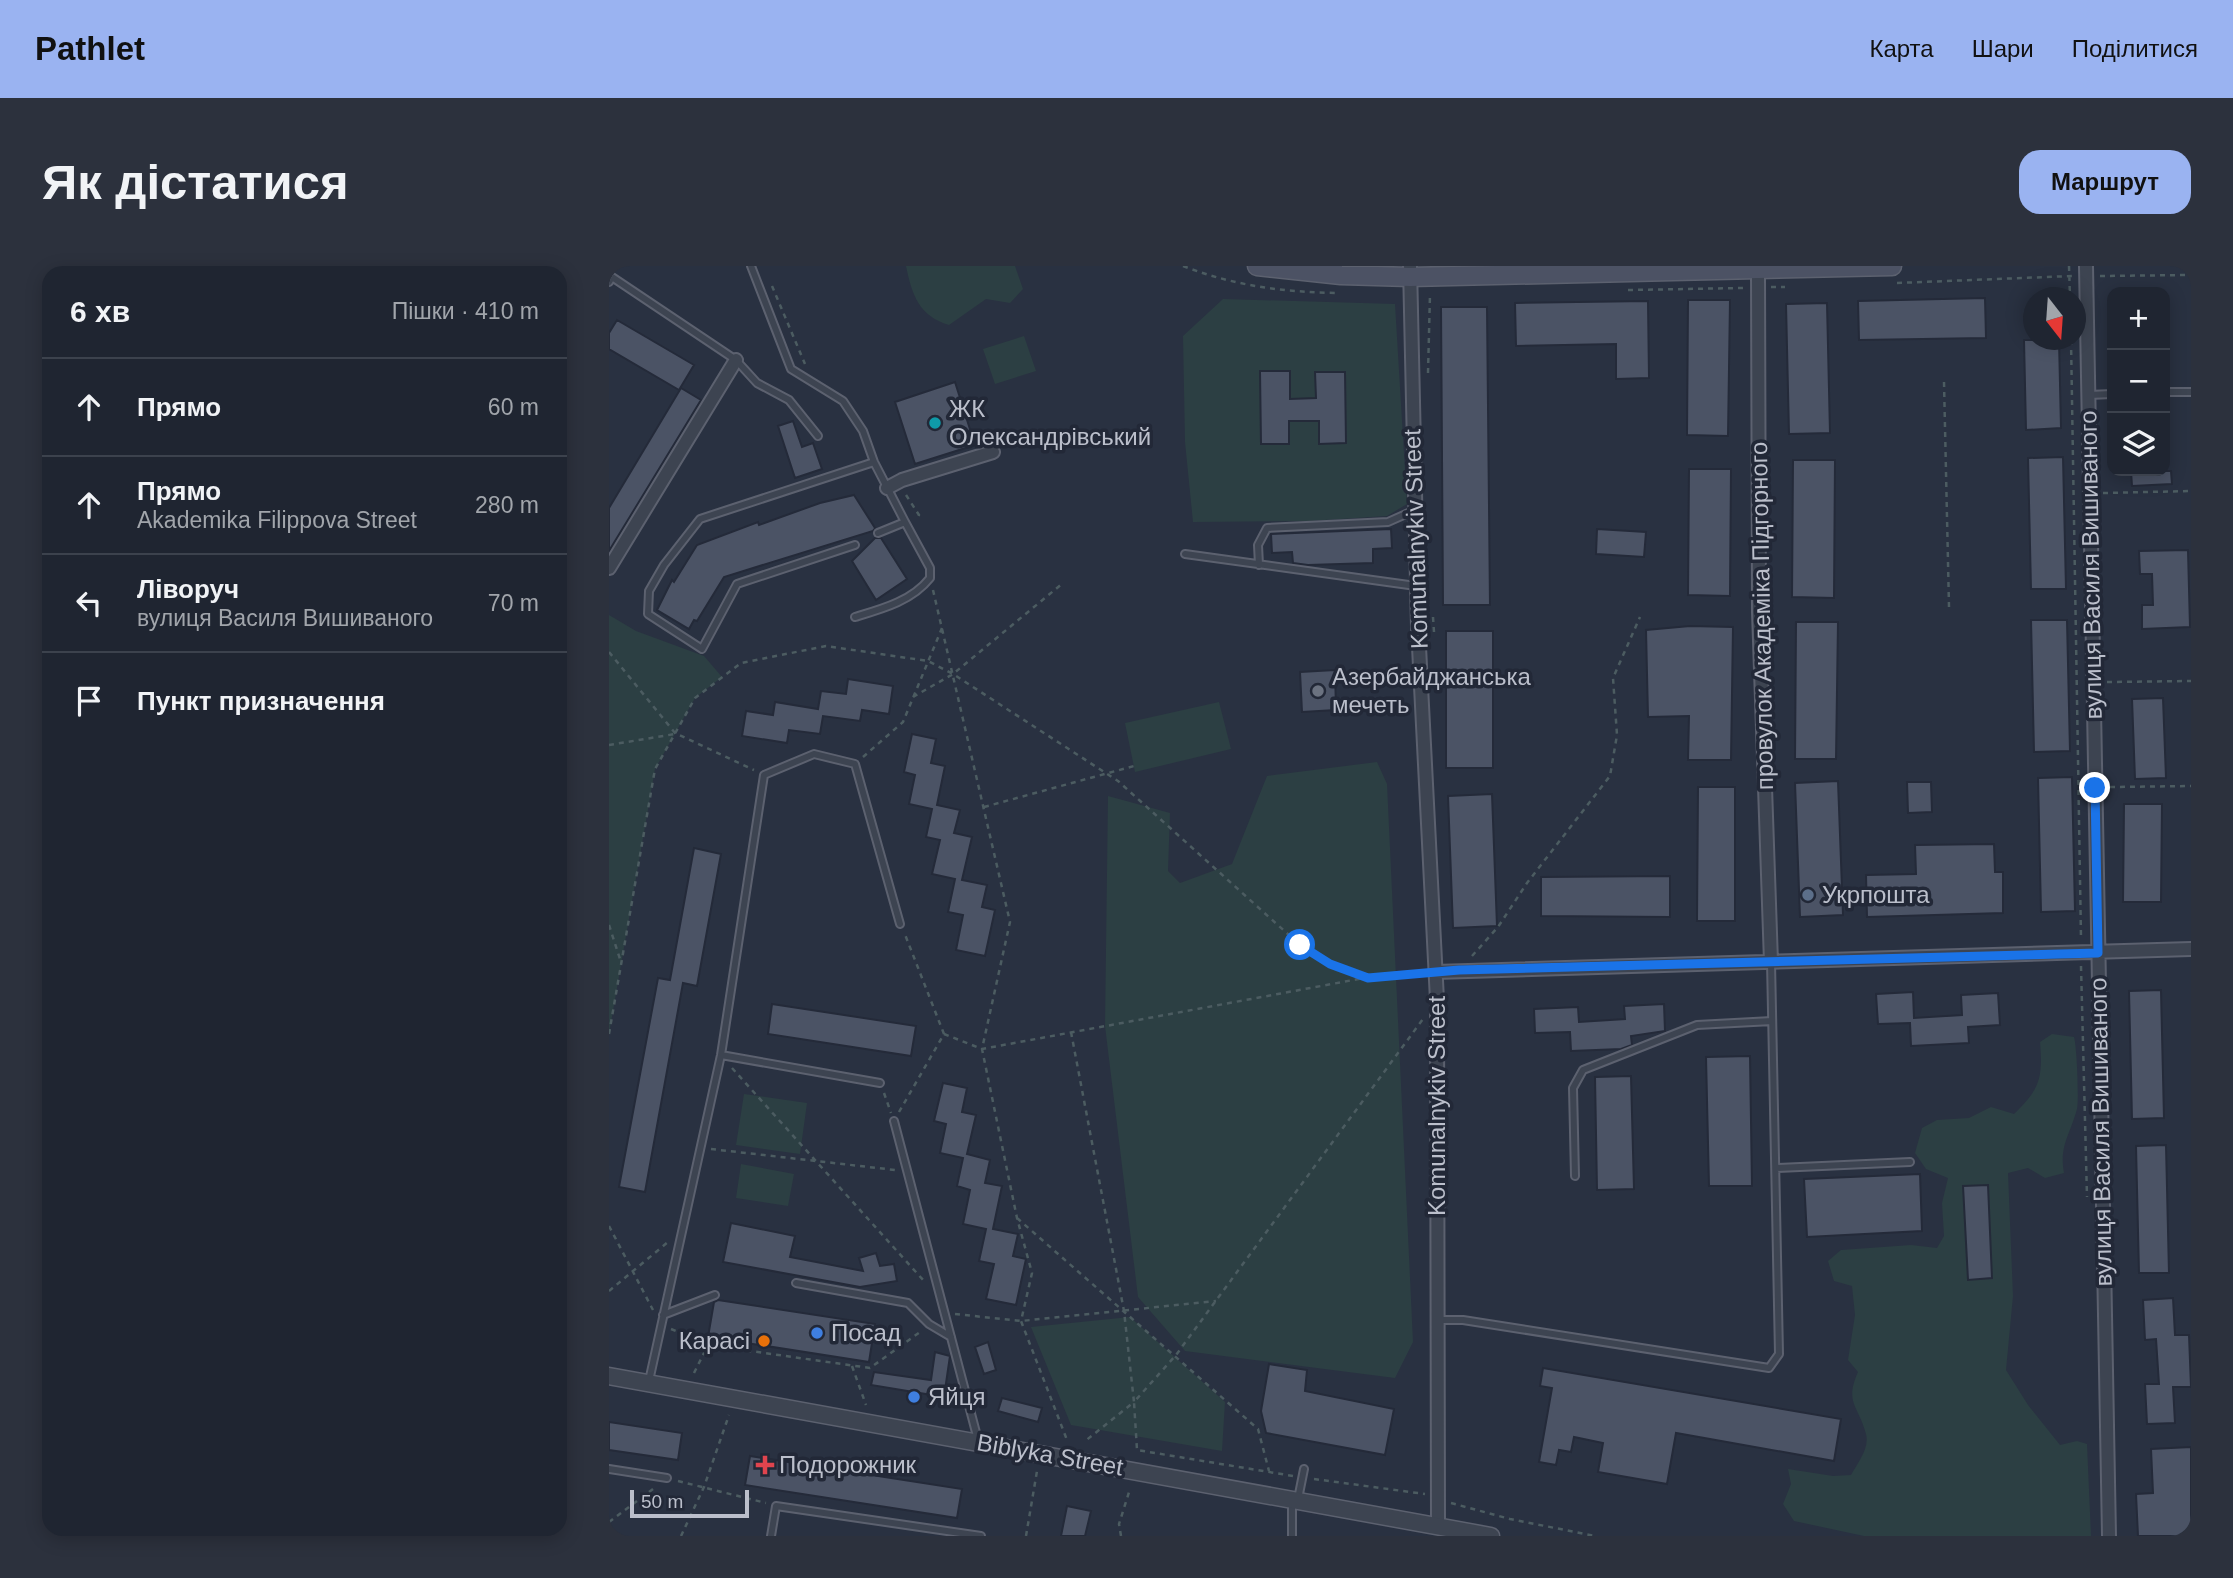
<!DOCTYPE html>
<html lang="uk">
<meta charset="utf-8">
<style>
:root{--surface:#1f2531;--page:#2c313d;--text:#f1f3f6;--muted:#a1a5ab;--line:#3c424d;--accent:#9ab3f1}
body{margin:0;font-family:Arial,sans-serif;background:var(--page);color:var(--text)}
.controls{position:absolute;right:21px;top:21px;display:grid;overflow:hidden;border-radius:14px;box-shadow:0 4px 18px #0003}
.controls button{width:63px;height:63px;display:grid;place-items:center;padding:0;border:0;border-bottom:2px solid var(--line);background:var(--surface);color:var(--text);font:35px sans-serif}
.compass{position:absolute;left:1414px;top:21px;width:63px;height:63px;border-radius:50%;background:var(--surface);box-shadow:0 4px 18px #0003;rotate:163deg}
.scale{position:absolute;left:21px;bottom:18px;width:119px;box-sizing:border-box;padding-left:7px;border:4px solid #bbbfcb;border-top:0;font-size:19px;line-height:24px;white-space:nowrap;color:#bbbfcb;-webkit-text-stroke:5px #222837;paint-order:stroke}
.stop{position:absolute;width:21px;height:21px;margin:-16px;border:5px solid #1a73e8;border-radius:50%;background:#fff}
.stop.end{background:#1a73e8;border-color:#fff;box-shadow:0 2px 7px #0008}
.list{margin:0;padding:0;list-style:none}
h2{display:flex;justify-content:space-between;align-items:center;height:91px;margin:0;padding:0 28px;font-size:30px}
h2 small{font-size:23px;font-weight:400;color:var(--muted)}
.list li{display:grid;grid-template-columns:46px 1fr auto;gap:21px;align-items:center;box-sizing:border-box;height:98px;padding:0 28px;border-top:2px solid var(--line)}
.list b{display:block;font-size:26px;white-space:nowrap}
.list p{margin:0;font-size:23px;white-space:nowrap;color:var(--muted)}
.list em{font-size:23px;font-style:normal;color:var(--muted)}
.icon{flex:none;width:38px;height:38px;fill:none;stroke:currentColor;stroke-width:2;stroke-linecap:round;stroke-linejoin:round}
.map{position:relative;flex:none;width:1582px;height:1270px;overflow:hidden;border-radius:21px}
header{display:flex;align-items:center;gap:42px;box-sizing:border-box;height:98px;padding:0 35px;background:var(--accent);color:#111}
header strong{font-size:33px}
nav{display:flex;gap:38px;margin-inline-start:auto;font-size:24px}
.intro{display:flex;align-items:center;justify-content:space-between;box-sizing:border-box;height:168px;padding:0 42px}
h1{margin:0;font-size:49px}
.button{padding:18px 32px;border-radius:21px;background:var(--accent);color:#111;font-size:24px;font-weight:700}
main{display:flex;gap:42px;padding:0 42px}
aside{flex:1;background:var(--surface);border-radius:21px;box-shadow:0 4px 18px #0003}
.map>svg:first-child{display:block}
.green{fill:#2c3f43}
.building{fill:#4b5365;stroke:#242a39;stroke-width:2}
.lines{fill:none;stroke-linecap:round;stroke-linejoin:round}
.service-casing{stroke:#5c616f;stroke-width:10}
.minor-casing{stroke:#5c616f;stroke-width:16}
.tertiary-casing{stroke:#5c616f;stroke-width:19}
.secondary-casing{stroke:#5c616f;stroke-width:21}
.path{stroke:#4c5c61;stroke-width:2.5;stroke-dasharray:5 5;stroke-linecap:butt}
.service{stroke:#3d4451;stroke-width:6}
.minor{stroke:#3d4451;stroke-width:12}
.tertiary{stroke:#3d4451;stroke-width:16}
.secondary{stroke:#4c5264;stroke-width:18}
.route{stroke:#1a73e8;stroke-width:9}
.culture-dot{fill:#0f9aa8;stroke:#222837;stroke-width:2.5}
.worship-dot{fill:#6b7280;stroke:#222837;stroke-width:2.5}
.service-dot{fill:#5c6f8a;stroke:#222837;stroke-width:2.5}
.shop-dot{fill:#3f7fe0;stroke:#222837;stroke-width:2.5}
.food-dot{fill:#e8710a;stroke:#222837;stroke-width:2.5}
.health-dot{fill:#e0444e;stroke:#222837;stroke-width:2.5}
.labels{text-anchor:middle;stroke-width:7;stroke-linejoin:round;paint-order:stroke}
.poi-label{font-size:24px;fill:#bbbfcb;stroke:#222837;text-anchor:start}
.street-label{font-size:24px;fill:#bbbfcb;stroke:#222837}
</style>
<header>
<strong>Pathlet</strong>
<nav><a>Карта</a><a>Шари</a><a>Поділитися</a></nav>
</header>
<div class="intro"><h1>Як дістатися</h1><a class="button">Маршрут</a></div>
<main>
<aside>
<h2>6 хв<small>Пішки · 410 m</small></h2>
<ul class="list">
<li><svg class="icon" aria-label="ahead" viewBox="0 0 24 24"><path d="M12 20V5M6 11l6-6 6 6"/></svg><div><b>Прямо</b></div><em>60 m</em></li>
<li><svg class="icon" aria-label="ahead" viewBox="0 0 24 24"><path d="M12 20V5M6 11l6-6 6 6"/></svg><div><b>Прямо</b><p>Akademika Filippova Street</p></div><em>280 m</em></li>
<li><svg class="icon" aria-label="left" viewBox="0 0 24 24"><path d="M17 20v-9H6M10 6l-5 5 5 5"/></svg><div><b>Ліворуч</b><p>вулиця Василя Вишиваного</p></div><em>70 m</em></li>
<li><svg class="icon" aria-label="arrive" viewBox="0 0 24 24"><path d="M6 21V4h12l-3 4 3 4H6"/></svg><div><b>Пункт призначення</b></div></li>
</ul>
</aside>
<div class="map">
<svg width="1582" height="1270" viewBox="0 0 1582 1270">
<rect width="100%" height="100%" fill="#293141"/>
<!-- green -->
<path class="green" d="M297 0H406L414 23 401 37 377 33 340 59C310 50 303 29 297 0Z
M614 33 786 38 798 238 778 250 701 255 584 256 576 176 574 70Z
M415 70 427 105 386 118 374 83Z
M0 349 27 365 95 390 113 411 86 432 46 503 0 768Z
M610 436 622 483 526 506 516 457Z
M768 496 778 518 804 1076 786 1112 576 1085 529 1031 496 760 499 530 561 547 559 605 571 617 623 598 658 510Z
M1443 768 1465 771C1468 781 1470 835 1468 843 1461 869 1450 880 1455 907L1436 912 1419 902 1399 907 1404 1030 1397 1104 1419 1139 1451 1179 1468 1175 1478 1178 1482 1270H1255L1185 1255 1174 1238 1182 1218 1179 1203 1224 1210 1242 1209C1248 1198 1261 1182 1257 1168 1250 1140 1235 1137 1249 1106L1239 1094 1246 1049 1243 1020 1225 1015 1219 995 1232 984 1302 979 1328 982 1335 970 1333 937 1339 912 1317 903 1306 887 1313 862 1328 854 1360 852 1382 841 1405 848C1431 823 1434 812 1431 776Z
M135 828 198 837 191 888 127 879Z
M132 898 185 908 179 940 127 932Z
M521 1051 616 1136 613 1185 462 1159 422 1061Z"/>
<!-- building -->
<path class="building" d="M1376 32 1377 72 1250 74 1249 35Z
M1079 34H1121L1119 170 1078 169Z
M1039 35 1040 112 1007 113V78L907 80 906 37Z
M1218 37 1221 167 1180 168 1177 38Z
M832 41H878L881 339H834Z
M8 54 85 99 70 124 0 83V67Z
M1415 74H1450L1452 162 1417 164Z
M651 105H681V133L707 132 706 106H736L737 177 710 178V155H680V178H652Z
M346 116 366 179 306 198 286 136Z
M72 122 92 134 0 285V242Z
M184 155 193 181 204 177 213 203 186 212 169 160Z
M1454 191 1457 323H1422L1419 192Z
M1184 194H1226L1225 332 1183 331Z
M1080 203H1122L1121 330 1079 329Z
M1522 205H1562L1563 218 1523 220Z
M245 229 266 262 264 265 115 311 88 355 85 354 80 363 48 344 63 314 65 316 88 279 149 256 150 259 211 237Z
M782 263 783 282 764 283V297L699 299 684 297 683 286 663 287 662 268Z
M988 263 1037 266 1035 291 987 288Z
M266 272H272L298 313 267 334 243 295Z
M1579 284 1581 361 1533 363V339H1544L1543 308H1531L1530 285Z
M1422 354H1458L1461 485 1425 486Z
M1187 356H1229L1227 493H1186Z
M1081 360 1124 361 1122 494H1079L1080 450 1039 451 1037 364Z
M837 365H884V502H837Z
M726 404 727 444 693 446 691 406Z
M239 413 284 420 280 448 253 444 251 455 214 450 211 468 180 464 178 477 133 470 137 445 164 449 166 436 209 443 212 425 237 428Z
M1554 432 1557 512 1526 513 1523 433Z
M303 468 327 473 322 497 336 500 328 539 351 544 345 567 363 571 353 614 378 619 373 641 386 644 376 690 347 684 354 649 339 646 346 613 323 608 331 574 317 571 323 543 300 538 306 509 295 506Z
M1463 511 1466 645 1432 646 1429 512Z
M1229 515 1234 649 1191 651 1186 517Z
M1298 516H1322L1323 546 1299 547Z
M1089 521H1126V655H1088Z
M883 528 888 660 844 662 839 530Z
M1515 538H1553L1552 636H1514Z
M1385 578 1386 606H1394V647L1258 651 1257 609 1307 608 1306 579Z
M85 582 112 588 88 720 74 717 36 926 10 921 49 712 61 714Z
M1061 610V651L932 650V611Z
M1552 724 1555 852 1523 853 1520 725Z
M1304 726 1305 752 1353 749 1352 729 1389 727 1391 759 1359 761 1360 777 1302 780 1301 757 1269 758 1267 728Z
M163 738 307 760 302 790 159 768Z
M1055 738 1056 765 1022 770 1023 779 1012 783 962 785 961 766 926 767 925 743 969 741 970 756 1016 753 1015 740Z
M1141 790 1143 920H1100L1097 791Z
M1022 810 1025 923 988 924 986 811Z
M334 817 358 822 353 846 367 849 358 888 381 894 376 917 393 920 384 963 409 968 404 990 417 993 407 1039 377 1033 385 998 370 995 377 963 354 958 361 924 348 920 354 892 331 887 337 858 325 855Z
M1557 879 1560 1007H1530L1527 880Z
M1311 908 1313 965 1198 971 1195 913Z
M1379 919 1383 1012 1359 1014 1354 920Z
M122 957 186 970 181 991 254 1005 250 992 267 987 271 1000 285 998 288 1015 251 1021 114 996Z
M1564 1032 1566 1069H1580L1582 1121H1564L1566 1157 1538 1158 1536 1118H1550L1547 1073 1536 1074 1534 1034Z
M109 1034 266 1058 260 1096 99 1071 105 1036Z
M379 1076 387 1104 375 1108 366 1081Z
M326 1086 341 1090 335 1131 262 1119 265 1106 322 1114Z
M660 1098 698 1104 696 1125 785 1143 776 1189 657 1167 652 1145Z
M934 1102 1232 1153 1225 1195 1067 1167 1058 1218 989 1206 994 1177 965 1171 962 1186 950 1184 947 1199 930 1196 943 1122 931 1120Z
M393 1132 433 1142 429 1156 389 1145Z
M0 1156 73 1167 69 1194 0 1184Z
M1582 1181V1270H1529L1527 1228 1544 1227 1542 1183Z
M141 1190 353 1223 348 1252 136 1219Z
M458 1240 482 1245 476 1270H452Z"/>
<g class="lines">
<!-- service casing -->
<g class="service-casing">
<path id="service" d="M142 0 182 103 234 135 254 165 265 196 296 256 269 267
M0 16 3 11 127 94 148 117 180 134 209 170
M1556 126H1582
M1480 129 1503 128
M246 279 128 318 93 383 39 348 40 325 55 299 91 253 265 196
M576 288 807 320
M650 299 649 279 658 262 779 256 806 244
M246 351C273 343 303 335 321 312V302L296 256
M112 789 271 817
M285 855 369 1174
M1167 902 1301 896
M966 910 964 822 974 804 1088 759 1163 755
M187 1017 299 1037 320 1058 342 1071
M54 1049 106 1029
M829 1054H854L1160 1102 1170 1088 1162 696
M40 1115 112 789 155 509 205 488 246 498 291 658
M0 1203 58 1212
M689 1233 695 1203
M683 1235V1270
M162 1270 167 1240 372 1270"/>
</g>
<!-- minor casing -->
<g class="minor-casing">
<path id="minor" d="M801 0 809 361 828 734 829 1260
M1477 0 1500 1270
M1149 5 1150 346 1162 696
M278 222 293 214 384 186
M0 302 127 94
M826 706 1582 683"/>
</g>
<!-- tertiary casing -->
<g class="tertiary-casing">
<path id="tertiary" d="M0 1110 882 1270"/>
</g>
<!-- secondary casing -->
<g class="secondary-casing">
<path id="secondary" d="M648 0 732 9 801 11 1283 0"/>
</g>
<!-- path -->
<path class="path" d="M574 0C626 20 674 26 728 27
M1460 0 1461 32
M1491 10 1582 9
M1288 17 1463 10
M163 20 196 98
M1162 21H1176
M1019 24 1134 22
M1462 74 1472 672
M819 107 821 28
M1335 116 1340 341
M1494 227 1582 225
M297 229 310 249 308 253
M324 324 401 656 373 783 408 952 423 1007 412 1055 458 1174
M824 351 825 366
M0 386 66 467 145 504
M1498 416 1582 415
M304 431 344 408 454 317
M0 479 66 468
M254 491 294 456 333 362
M1501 521 1582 520
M375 541 525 500
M0 659 11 693
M863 690 889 661 918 617 1001 510 1008 469 1004 412 1031 351
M1472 700 1478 931
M462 766 515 1045 525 1136 475 1176
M0 768 46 503 86 432 132 397 217 380 319 395 344 408 509 515 691 679C742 712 753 712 812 707
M335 768 373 783 755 712
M123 802 315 1015
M275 827 282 847
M290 846 335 768 295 666
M102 883 286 904
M408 952 649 1163 660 1205
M0 960 44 1044
M0 1025 59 976
M346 1048 412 1055 607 1035
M62 1063 98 1078
M243 1100 257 1139
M85 1107 99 1079 261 1102 311 1066
M684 1210 528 1184 525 1136 567 1089 814 753
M705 1213 816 1228
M69 1215 157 1237
M842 1237 901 1253 986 1270
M0 1256 48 1220
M72 1270 95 1221 120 1149
M417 1270 428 1205
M512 1270 510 1258 521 1223"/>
<!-- service -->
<use href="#service" class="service"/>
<!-- minor -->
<use href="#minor" class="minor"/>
<!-- tertiary -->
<use href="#tertiary" class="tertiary"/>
<!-- secondary -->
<use href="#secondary" class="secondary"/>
</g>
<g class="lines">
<!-- route -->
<path class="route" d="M691 679 721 698 759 712 850 704 1489 687 1486 522"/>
</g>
<!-- markers -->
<circle class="culture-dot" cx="326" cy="157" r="7"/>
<circle class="worship-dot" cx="709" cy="425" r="7"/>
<circle class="service-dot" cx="1199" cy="629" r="7"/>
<g class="shop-dot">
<circle cx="208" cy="1067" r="7"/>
<circle cx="305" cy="1131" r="7"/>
</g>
<circle class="food-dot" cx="155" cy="1075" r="7"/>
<path class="health-dot" d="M152.5 1188.5h7v7h7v7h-7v7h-7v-7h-7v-7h7z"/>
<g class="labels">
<!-- poi labels -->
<g class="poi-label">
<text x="340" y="151">ЖК<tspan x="340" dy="28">Олександрівський</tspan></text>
<text x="723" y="419">Азербайджанська<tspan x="723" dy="28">мечеть</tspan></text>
<text x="1213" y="637">Укрпошта</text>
<text x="222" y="1075">Посад</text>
<text x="141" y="1083" text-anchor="end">Карасі</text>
<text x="319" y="1139">Яйця</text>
<text x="170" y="1207">Подорожник</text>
</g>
<!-- street labels -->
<g class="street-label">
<text transform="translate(807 273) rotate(-92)" y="8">Komunalnykiv Street</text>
<text transform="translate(1482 299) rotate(-91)" y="8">вулиця Василя Вишиваного</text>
<text transform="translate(1153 350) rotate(-91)" y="8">провулок Академіка Підгорного</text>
<text transform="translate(828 840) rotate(-90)" y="8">Komunalnykiv Street</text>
<text transform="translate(1492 866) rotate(-91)" y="8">вулиця Василя Вишиваного</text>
<text transform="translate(441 1189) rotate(10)" y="8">Biblyka Street</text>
</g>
</g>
</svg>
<div class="controls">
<button>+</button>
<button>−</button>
<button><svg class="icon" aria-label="layers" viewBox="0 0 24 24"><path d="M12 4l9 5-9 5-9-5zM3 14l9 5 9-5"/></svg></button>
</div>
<svg class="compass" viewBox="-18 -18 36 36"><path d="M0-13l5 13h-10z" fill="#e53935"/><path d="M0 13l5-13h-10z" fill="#a1a5ab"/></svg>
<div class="scale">50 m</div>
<div class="stop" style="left:691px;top:679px"></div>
<div class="stop end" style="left:1486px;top:522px"></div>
</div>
</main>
